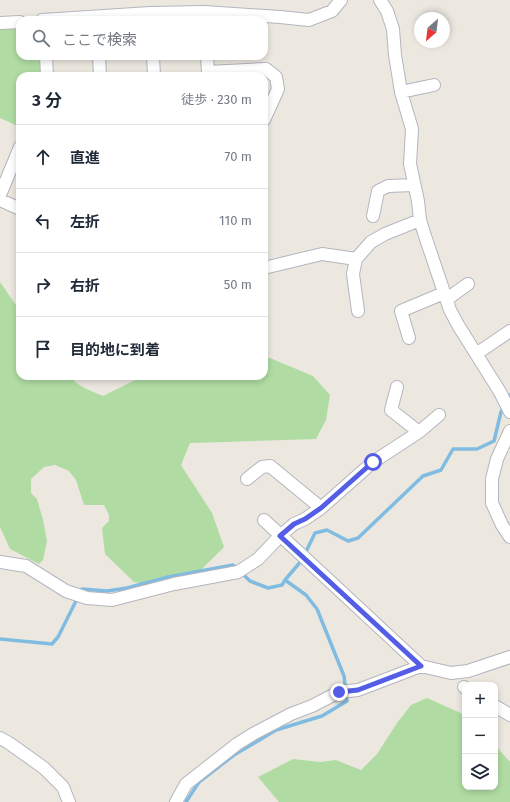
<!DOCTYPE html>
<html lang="ja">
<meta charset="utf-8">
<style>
:root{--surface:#fff;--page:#f6f6f7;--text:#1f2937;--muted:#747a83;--line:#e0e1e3}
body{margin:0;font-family:"Fira Sans","Noto Sans JP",sans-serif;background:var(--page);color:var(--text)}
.controls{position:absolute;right:12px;bottom:12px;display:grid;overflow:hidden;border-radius:8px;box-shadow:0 2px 6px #0003}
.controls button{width:36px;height:36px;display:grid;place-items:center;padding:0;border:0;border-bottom:1px solid var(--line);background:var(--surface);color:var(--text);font:20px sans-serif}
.compass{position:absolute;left:414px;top:12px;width:36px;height:36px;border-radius:50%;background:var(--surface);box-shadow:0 2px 6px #0003;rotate:208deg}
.stop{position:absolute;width:12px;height:12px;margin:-9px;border:3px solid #545de6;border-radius:50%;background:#fff}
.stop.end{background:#545de6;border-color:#fff;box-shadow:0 1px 4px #0008}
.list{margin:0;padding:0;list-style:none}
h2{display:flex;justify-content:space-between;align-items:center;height:52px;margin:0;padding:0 16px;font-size:17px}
h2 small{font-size:13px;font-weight:400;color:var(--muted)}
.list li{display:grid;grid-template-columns:26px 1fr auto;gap:12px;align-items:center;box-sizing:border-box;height:64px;padding:0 16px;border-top:1px solid var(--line)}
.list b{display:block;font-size:15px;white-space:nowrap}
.list em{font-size:13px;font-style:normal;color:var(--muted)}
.icon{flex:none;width:22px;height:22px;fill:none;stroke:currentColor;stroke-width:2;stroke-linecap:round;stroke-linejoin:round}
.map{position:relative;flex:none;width:510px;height:802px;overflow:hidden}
.search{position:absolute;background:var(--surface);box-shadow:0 2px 6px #0003;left:16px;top:16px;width:252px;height:44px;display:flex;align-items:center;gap:10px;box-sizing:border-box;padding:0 14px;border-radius:12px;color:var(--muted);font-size:15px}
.panel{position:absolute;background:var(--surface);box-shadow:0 2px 6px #0003;left:16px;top:72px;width:252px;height:308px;border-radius:12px}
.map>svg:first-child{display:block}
.green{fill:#b0dca3}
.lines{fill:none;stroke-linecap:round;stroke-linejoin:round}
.stream{stroke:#80bce1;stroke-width:3.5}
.minor-casing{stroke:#b4b5be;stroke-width:14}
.minor{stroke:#fff;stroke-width:12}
.route{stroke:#545de6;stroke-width:5}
</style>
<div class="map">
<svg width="510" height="802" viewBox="0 0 510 802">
<rect width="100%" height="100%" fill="#ece8e0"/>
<!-- green -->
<path class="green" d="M20 27V56H40V76H20V127L0 118V29Z
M0 282 20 311V376H71C75 386 94 392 103 396L143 376H264V358H270L313 376 330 395 326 420 316 439 190 443 181 465 212 513 224 547 196 575 166 587 134 582 105 554 102 528 109 521V515L104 505H84L76 480 69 471 55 465 44 467 31 479V493L37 499 43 520 47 541 43 560 39 564 10 549 0 527Z
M427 698 465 715V787H495V745L510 762V802H279L258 777 293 759 320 762 336 760 361 770 377 754 397 723 411 705Z"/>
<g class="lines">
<!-- stream -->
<path class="stream" d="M507 401 510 395
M0 639 52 644 58 637 82 589 107 591 127 588 168 577 233 565 250 581 268 588 282 585 285 580
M186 802 199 782 234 755 276 730 322 716 347 701 344 676 317 609 306 595 285 580 302 560 315 533 327 530 348 541 358 538 423 476 441 470 453 449H477L494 441 501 412 504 407"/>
<!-- minor casing -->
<g class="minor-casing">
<path id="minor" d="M380 0 387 11 393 29 395 55 401 92 412 129 410 164 418 201 420 220 425 236 450 310 458 325 500 392 510 412
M42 20 150 13 205 12 280 17 309 20 332 11 341 0
M0 23 20 22
M46 56 47 76
M99 56 100 76
M153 56 154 76
M207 56 208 72 266 69 276 77 278 89 264 120
M401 92 434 85
M0 195 20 147
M0 200 20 209
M373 216 378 191 388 186 414 185
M264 268 322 254 356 259
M447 299 468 284
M358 311 353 274 356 259 371 242 385 234 420 220
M409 338 401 311 444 293
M476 354 510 331
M397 387 391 410 419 432
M510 431 497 459 492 479V503L502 525 510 537
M247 479 262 467 270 466 321 508
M264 520 421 666 451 673 468 671 510 657
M0 562 26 566 66 591 87 598 112 600 174 584 238 572 258 559 280 536 294 524 305 519 321 508 373 462 419 432 439 415
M464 687 465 688
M495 706 510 715
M0 738 9 743 44 768 63 787 69 802
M176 802 186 784 237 744 253 734 291 714 312 706 339 692 358 690 421 666"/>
</g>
<!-- minor -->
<use href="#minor" class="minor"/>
</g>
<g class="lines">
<!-- route -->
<path class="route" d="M339 692 358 690 421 666 280 536 294 524 305 519 321 508 373 462"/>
</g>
</svg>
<div class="controls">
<button>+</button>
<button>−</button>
<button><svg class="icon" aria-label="layers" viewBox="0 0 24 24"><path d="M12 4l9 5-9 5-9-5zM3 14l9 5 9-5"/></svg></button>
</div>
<svg class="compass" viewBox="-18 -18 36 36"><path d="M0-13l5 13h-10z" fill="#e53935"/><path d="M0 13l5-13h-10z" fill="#747a83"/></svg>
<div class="stop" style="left:373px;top:462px"></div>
<div class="stop end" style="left:339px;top:692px"></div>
<div class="search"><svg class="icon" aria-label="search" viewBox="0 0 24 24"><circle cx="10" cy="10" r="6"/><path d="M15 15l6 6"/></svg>ここで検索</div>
<section class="panel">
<h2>3 分<small>徒歩 · 230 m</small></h2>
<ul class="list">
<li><svg class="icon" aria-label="ahead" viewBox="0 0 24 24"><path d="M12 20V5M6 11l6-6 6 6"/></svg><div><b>直進</b></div><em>70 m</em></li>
<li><svg class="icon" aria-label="left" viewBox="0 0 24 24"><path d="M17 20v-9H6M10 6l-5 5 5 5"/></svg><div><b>左折</b></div><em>110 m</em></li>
<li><svg class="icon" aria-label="right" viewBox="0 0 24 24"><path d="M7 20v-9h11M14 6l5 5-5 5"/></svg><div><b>右折</b></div><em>50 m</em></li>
<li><svg class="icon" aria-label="arrive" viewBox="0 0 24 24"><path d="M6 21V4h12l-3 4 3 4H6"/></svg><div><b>目的地に到着</b></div></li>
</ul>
</section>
</div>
